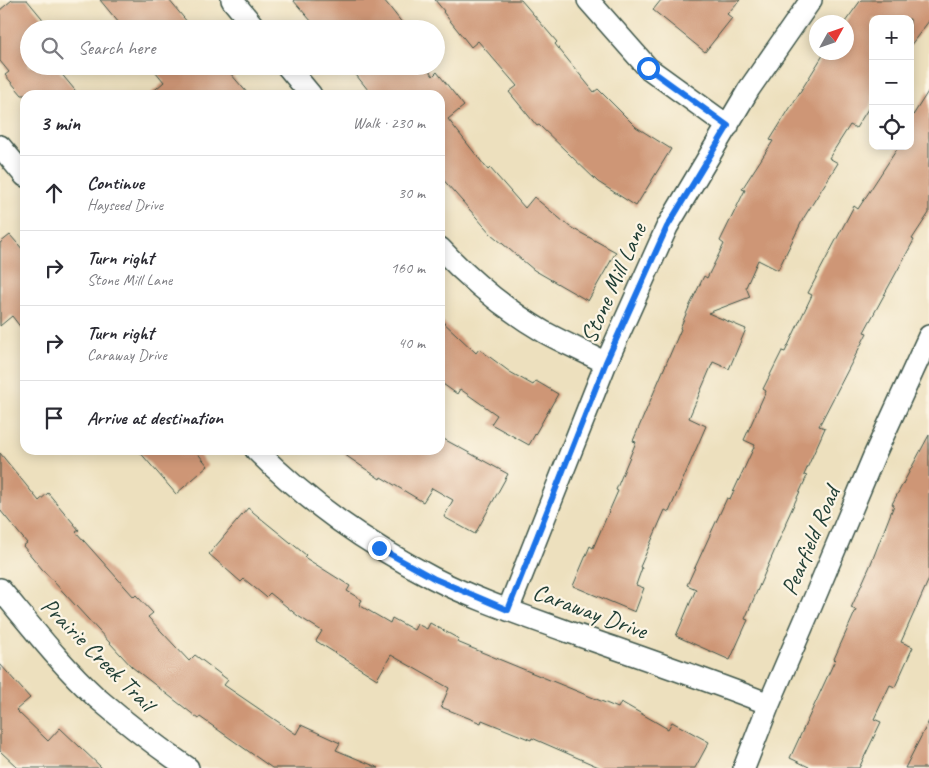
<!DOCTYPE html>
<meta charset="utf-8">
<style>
:root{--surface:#fff;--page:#f7f7f7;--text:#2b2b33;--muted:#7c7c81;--line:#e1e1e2}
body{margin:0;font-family:Caveat,sans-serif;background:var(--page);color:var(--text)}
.controls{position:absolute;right:15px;top:15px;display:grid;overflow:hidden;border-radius:10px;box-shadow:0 2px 12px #0003}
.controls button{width:45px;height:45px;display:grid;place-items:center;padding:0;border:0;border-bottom:1px solid var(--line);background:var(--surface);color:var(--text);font:25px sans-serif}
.compass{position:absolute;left:809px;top:15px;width:45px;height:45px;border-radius:50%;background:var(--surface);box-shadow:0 2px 12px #0003;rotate:50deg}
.stop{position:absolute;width:15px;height:15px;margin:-11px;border:4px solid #1a73e8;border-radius:50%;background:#fff}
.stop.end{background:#1a73e8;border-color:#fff;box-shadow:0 1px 5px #0008}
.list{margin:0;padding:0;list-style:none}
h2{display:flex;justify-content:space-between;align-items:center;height:65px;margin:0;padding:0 20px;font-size:21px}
h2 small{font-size:16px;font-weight:400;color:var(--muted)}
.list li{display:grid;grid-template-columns:32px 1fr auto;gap:15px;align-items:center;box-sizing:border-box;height:75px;padding:0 20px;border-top:1px solid var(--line)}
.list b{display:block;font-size:19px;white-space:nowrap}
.list p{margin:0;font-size:16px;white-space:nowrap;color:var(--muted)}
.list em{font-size:16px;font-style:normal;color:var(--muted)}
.icon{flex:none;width:28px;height:28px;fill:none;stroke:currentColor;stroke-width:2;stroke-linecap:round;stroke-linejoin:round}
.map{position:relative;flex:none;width:929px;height:768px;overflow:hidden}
.search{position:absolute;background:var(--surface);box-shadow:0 2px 12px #0003;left:20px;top:20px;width:425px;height:55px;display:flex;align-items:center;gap:12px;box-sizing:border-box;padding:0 18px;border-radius:28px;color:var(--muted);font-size:19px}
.panel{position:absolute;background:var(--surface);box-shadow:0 2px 12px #0003;left:20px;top:90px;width:425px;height:365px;border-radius:15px}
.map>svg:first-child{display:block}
.building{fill:#ce9676}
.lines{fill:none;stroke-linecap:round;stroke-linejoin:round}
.minor-casing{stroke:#3e5549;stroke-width:24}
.minor{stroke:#fff;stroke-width:21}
.route{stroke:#1a73e8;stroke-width:6}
.labels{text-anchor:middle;stroke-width:4.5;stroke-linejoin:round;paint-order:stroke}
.street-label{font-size:24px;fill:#1f3d34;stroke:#fcf5e5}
</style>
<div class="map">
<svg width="929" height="768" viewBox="0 0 929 768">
<rect width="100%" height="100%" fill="#fcf5e5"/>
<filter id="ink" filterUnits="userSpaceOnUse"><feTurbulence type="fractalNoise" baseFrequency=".02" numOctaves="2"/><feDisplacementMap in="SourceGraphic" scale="10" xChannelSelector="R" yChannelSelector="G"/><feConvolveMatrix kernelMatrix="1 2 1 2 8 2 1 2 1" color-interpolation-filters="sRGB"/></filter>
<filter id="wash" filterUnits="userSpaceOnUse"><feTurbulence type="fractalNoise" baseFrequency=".0096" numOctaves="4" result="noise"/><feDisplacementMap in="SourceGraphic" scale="20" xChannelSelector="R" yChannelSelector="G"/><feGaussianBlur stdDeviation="1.12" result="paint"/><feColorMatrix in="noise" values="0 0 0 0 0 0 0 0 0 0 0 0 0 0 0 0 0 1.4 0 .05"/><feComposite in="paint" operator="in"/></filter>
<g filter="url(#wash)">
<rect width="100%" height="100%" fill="#ede0be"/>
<g id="blocks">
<!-- building -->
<path class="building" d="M12 0H27L51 29H29V66H55L79 95H22L5 75 9 72 0 61V10Z
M100 0H169L193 29H124Z
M293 0H384L407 29H318Z
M435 0H521L557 42 555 44 594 92 598 89 636 127 671 149 636 206 598 182 539 125 537 126 509 92 517 86 478 41 471 47 443 12 444 11Z
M661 0H740L727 14 732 18 705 52 653 10Z
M861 0H929V21L910 46V19H873V101L856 128 850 125 829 158 838 163 803 219 778 270 758 260 746 287 750 297 708 313 746 329 729 369 713 362 689 418 706 426 669 512 665 510 640 567 642 568 636 585 644 588 635 612 573 586 590 546 593 548 618 491 616 490 636 442 633 441 681 329 680 328 690 305 704 276 707 278 724 244 720 241 745 190 742 189 773 141 770 140 825 52H846V22H845Z
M151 66H224L249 95H149L164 82Z
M349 66H425L433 76 437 72 464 106 448 119 488 170 490 168 525 208 534 197 570 227 616 252 588 301 534 270 491 234 440 176V95H372Z
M929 90V213L912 239 914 240 864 332 867 333 819 426 825 428 804 475 807 476 785 524H786L745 619 748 620 730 660 676 636 696 589 687 585 727 498 730 499 755 445 744 440 766 391 763 389 782 351 785 352 812 295 808 293 854 206 858 209 899 146H910V120Z
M10 235 25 252V333L12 316 0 326V243Z
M440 319 476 353 479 349 510 372 533 385 536 381 558 394 529 445 491 424 497 415 460 389 457 394 440 382Z
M929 435V579L901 642 913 647 895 687 890 685 874 719 881 722 859 768H811L790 758 835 660 834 659 856 610 851 608 870 566 894 505 892 504Z
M440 437 508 474 475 534 444 517 453 500 432 488 423 502 381 477 380 479 338 450H440Z
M138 450H195L208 466 176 494Z
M0 453 39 501 48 493 79 530 76 532 134 597 136 595 153 613 148 617 189 661 195 655 228 680 224 685 296 734 301 725 340 743 336 750 379 768H272L200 717 199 719 132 667 42 569 23 546 27 543 0 510Z
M248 508 306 555 304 557 350 586 347 591 362 600 359 605 390 623 392 618 414 630 417 624 427 629 430 623 459 639 457 642 618 708 621 702 668 729 672 722 709 742 695 768H601L532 738 531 740 482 720 481 723 441 707 449 688 391 655 377 679 316 641 322 631 298 616 270 593 266 597 244 579 241 582 209 554Z
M0 664 30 698 16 710 48 741 60 728 102 768H18L0 751Z
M929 721V768H905Z"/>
</g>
</g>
<g filter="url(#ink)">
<use href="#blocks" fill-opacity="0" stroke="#3e5549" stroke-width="1"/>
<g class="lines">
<!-- minor casing -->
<g class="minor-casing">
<path id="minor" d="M232 0 256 29
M588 0 648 68 728 126
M287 66 311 95
M0 146 25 176
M440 248C471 281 505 309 544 332 564 343 585 352 606 363
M256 450C310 504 366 543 433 578 474 599 522 615 566 631 634 655 702 678 769 704
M0 589C31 626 61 665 97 698 126 723 156 746 188 768
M508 610 606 363 667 227 749 89 811 0
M744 768 769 704 812 604 874 456 929 336"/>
</g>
<!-- minor -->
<use href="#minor" class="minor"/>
</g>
</g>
<g class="lines" filter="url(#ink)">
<!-- route -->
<path class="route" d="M379 548 435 579 508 610 606 362 667 227 728 126 648 68"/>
</g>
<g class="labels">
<!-- street labels -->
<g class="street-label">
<text transform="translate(613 283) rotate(-66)" y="8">Stone Mill Lane</text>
<text transform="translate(810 541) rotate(-67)" y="8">Pearfield Road</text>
<text transform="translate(590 611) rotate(20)" y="8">Caraway Drive</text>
<text transform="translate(98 654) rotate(45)" y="8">Prairie Creek Trail</text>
</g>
</g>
</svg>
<div class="controls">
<button>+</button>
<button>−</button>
<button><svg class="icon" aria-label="locate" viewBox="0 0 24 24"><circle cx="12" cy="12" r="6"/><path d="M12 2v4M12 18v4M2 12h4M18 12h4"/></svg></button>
</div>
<svg class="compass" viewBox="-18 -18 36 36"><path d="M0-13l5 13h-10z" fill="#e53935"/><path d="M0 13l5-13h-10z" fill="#7c7c81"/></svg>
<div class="stop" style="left:648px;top:68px"></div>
<div class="stop end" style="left:379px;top:548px"></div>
<div class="search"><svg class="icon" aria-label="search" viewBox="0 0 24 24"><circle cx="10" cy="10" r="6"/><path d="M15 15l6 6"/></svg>Search here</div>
<section class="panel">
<h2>3 min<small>Walk · 230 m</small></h2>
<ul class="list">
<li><svg class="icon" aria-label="ahead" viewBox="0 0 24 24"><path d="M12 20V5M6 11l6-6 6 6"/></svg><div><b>Continue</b><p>Hayseed Drive</p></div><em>30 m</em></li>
<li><svg class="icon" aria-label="right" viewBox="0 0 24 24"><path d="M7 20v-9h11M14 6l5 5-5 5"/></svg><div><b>Turn right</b><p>Stone Mill Lane</p></div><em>160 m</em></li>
<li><svg class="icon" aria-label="right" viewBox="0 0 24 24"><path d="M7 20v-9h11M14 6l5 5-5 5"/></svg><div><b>Turn right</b><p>Caraway Drive</p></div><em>40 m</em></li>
<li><svg class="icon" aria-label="arrive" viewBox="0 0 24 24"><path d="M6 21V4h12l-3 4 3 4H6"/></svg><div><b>Arrive at destination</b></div></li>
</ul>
</section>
</div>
